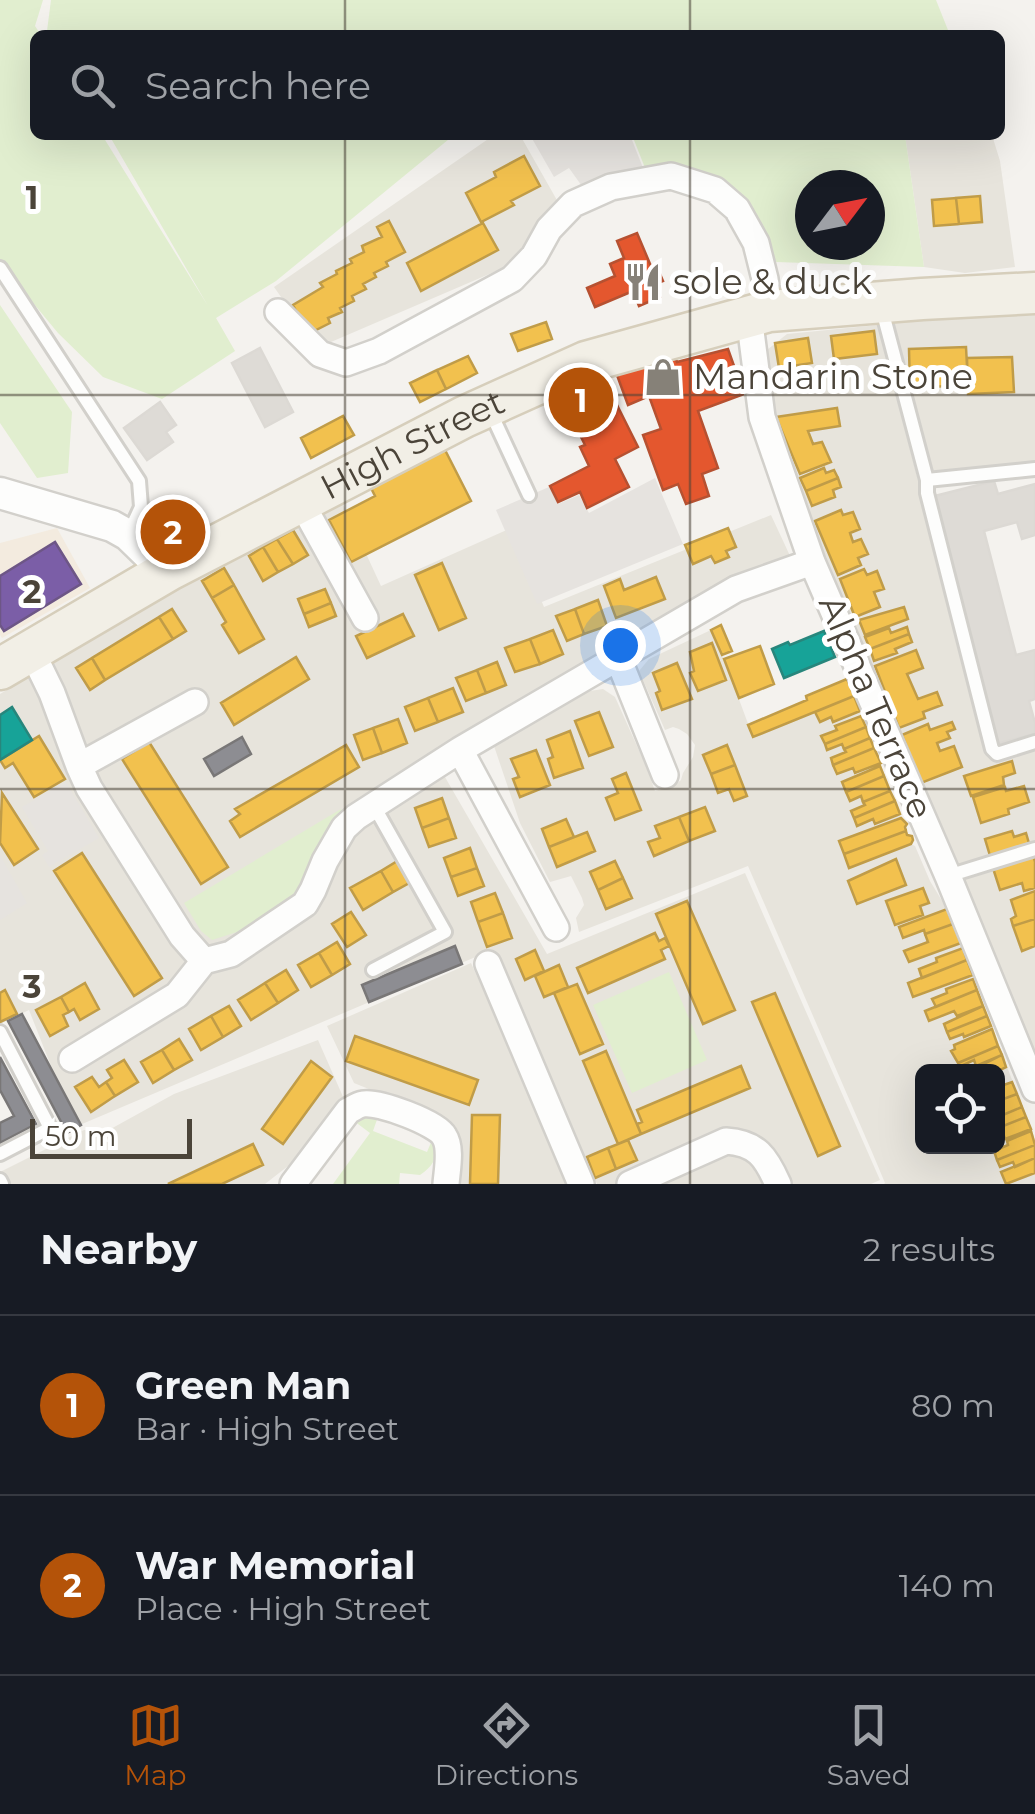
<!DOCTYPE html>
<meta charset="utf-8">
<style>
:root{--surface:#171b24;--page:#20242c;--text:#f1f3f6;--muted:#9ea1a6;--line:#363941;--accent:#b45309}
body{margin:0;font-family:Montserrat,sans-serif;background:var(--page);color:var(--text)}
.controls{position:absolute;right:30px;bottom:30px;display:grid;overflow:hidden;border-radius:15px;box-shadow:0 10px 40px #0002}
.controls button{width:90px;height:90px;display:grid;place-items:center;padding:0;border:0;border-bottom:2px solid var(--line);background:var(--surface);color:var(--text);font:50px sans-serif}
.compass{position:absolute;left:795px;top:170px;width:90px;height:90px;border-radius:50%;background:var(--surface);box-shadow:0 10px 40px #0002;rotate:58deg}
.scale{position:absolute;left:30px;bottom:25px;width:162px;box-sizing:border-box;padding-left:10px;border:5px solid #4b4439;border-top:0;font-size:28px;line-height:35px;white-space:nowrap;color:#4b4439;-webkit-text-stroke:8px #fff;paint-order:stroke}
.you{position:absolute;left:620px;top:645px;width:35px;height:35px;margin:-25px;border:8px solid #fff;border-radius:50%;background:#1a73e8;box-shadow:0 0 0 15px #1a73e833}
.badge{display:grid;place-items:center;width:65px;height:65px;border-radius:50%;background:var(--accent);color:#fff;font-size:32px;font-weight:700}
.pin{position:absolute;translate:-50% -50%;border:5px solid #fff;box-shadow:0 2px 10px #0006}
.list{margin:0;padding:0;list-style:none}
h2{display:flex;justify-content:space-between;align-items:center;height:130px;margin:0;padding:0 40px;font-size:42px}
h2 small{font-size:32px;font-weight:400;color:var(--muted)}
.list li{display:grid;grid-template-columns:65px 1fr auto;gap:30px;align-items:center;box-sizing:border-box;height:180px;padding:0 40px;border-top:2px solid var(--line)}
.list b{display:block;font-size:38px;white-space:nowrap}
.list p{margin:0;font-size:32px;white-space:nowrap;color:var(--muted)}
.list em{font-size:32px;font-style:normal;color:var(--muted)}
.icon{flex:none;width:55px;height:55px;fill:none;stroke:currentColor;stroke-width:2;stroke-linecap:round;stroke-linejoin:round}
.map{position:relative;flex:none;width:1035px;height:1184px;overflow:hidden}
.search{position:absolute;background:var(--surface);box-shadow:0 10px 40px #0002;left:30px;right:30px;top:30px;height:110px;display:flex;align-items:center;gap:25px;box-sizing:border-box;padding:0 35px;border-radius:15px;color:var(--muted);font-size:38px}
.sheet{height:490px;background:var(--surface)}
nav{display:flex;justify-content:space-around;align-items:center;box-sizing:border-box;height:140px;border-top:2px solid var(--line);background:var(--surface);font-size:28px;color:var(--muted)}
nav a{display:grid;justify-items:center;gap:5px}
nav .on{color:var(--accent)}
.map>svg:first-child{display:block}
.residential{fill:#e7e4dc;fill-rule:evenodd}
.commercial{fill:#f3ebdf}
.green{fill:#e1eecf;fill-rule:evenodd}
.parking{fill:#e6e3df}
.homes{fill:#f2c14e;stroke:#c09c48;stroke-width:2.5}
.shops{fill:#e4572e;stroke:#b65131;stroke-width:2.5}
.offices{fill:#7b5ea7;stroke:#6d5686;stroke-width:2.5}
.public{fill:#17a398;stroke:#27867c;stroke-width:2.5}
.industry{fill:#8d8d92;stroke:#797777;stroke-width:2.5}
.building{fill:#dedbd6;stroke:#dcd9d4;stroke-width:2.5}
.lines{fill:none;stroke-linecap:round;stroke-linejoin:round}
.service-casing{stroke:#d2d0cb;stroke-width:18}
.minor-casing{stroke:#d2d0cb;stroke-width:30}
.tertiary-casing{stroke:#d2d0cb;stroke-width:35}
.primary-casing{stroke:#d6cebb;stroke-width:45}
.service{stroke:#fdfdfc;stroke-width:12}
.minor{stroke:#fdfdfc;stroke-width:25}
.tertiary{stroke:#fdfdfc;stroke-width:30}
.primary{stroke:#f2efe6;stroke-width:40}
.grid{fill:none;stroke:#4b4439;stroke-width:2.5;stroke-opacity:0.55}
.labels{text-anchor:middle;stroke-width:10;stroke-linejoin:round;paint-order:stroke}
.poi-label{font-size:35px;fill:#4b4439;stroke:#fff;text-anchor:start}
.street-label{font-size:35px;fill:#4b4439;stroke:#fff}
.grid-label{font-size:32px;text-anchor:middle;font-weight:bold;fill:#4b4439;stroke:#fff;stroke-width:10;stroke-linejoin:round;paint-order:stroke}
</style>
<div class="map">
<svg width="1035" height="1184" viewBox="0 0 1035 1184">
<rect width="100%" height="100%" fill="#f4f2ee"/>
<!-- residential -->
<path class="residential" d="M494 135H520L558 202 508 266 317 348 274 287Z
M905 135H992L1000 161 1015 267 965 273 924 267Z
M1035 315V463L931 475 894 322Z
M878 325 990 759 1035 747V1068L803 502 772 415 774 393 767 350 787 334Z
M337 491 381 586 511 528 544 607 771 515 791 558 434 758 547 954 745 873 880 1180 871 1184H597L492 950 75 1127 29 1010 0 1024V694Z
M711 630 724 659 753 737 854 696 901 818 907 824 905 827 907 835 912 836 911 844 915 846 930 881 947 909 1035 1140V1184H884L885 1183 872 1152 748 866 579 932 576 918 584 905 582 898 571 876 550 882 520 823 493 743 575 698 590 691 603 689 615 697 646 766 655 791 675 785 681 780 683 773 693 757 695 745 687 734 679 729 673 727 665 730 639 671 649 659ZM922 1072H998V1146H922Z
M471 963 572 1184H453L418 1109 354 1083 327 1026Z
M318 1040 344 1099 297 1159 265 1184H6L0 1172 84 1130 107 1131 174 1094Z"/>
<!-- commercial -->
<path class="commercial" d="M57 528 90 588 2 638 0 635V543Z"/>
<!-- green -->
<path class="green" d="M0 0H43L35 26 41 35H35V135H102L208 306 109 135H454L276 281 216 318 235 351 162 399 103 377 58 333 0 263Z
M51 0H936L950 35H50L47 31Z
M632 135H905L924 267 776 262 764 230 727 190 647 173ZM810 185H870V245H810Z
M0 305 72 412 68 473 37 478 0 423Z
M341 809 343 814 305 890 237 932 212 940 201 931 184 903Z
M669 972 707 1060 632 1093 593 1005Z
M380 1111 373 1131 427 1152 435 1133C436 1154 439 1162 420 1175L400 1173 399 1184H333L370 1133 350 1118Z"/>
<!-- parking -->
<path class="parking" d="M530 135H630L645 173 584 189 569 168 554 177Z
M655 478 683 544 537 604 496 510 549 487 558 504 579 495 589 513Z
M66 782 99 838 49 867 42 855 48 851 22 807Z
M0 855 27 903 0 920Z"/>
<!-- homes -->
<path class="homes" d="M524 156 540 186 511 201 514 205 481 222 466 193 496 177 494 172Z
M980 196 982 222 959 224 956 198Z
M956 198 959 224 934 226 932 200Z
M389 221 405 252 386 262 388 266 374 273 376 277 363 284 366 289 352 296 354 301 340 308 342 312 328 318 330 323 308 334 293 305 323 287 320 283 337 274 336 271 352 263 350 259 364 252 362 246 382 237 377 227Z
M483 223 498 250 421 291 407 263Z
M546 322 552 339 518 351 511 334Z
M874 331 877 354 834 359 831 336Z
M808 338 812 363 779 368 775 343Z
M966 347 968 385 910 388 909 349Z
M468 356 477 373 446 389 437 370Z
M1012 357 1014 392 968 394 967 358Z
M437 370 446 389 420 402 410 383Z
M837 408 840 426 808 431 813 444 822 442 831 462 800 474 776 417Z
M343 416 354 435 311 458 301 438Z
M443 446 471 501 351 562 329 520 375 496 369 484Z
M824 468 826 473 834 470 838 478 806 491 800 478Z
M838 478 841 487 833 490 835 497 812 506 806 491Z
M841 510 843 515 853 512 860 529 850 533 853 542 861 539 868 554 858 558 861 565 838 575 815 521Z
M728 528 736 547 726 551 729 557 715 563 711 556 693 564 685 545Z
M293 530 308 555 293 564 277 539Z
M277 539 293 564 278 572 263 547Z
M263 547 278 572 263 581 249 556Z
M442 563 466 618 439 630 415 575Z
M224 568 234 585 212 598 202 581Z
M864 569 867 575 877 571 884 589 874 592 880 607 855 617 840 579Z
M656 577 665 599 616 618 604 586 620 579 624 590Z
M234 585 264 639 239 653 222 625 226 622 212 598Z
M325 589 331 603 304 614 298 599Z
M598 600 607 626 584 634 575 609Z
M331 603 336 616 309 627 304 614Z
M904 607 908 619 865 635 859 620Z
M172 609 186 631 173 639 159 617Z
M575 609 584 634 567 641 556 616Z
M403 614 414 636 367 658 356 636Z
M159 617 173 639 105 680 92 658Z
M721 625 732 651 722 655 711 630Z
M907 627 909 634 870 649 865 637 889 628 891 633Z
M553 630 563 654 540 664 530 639Z
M909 634 912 642 895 649 897 653 874 661 870 649Z
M530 639 540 664 515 672 505 648Z
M712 643 726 680 698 691 690 673 694 671 690 652Z
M760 646 774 684 739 698 724 659Z
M916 650 923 668 907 674 918 699 937 692 942 705 923 712 925 718 899 728 875 666Z
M296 657 309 679 234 725 221 703Z
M92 658 105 680 90 690 76 668Z
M497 662 506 685 486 693 477 670Z
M677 663 692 699 662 710 656 693 660 691 653 673Z
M477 670 486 693 466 701 456 678Z
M847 679 854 696 753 737 748 725 807 700 806 696Z
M453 688 463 712 438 722 428 698Z
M854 696 860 711 833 722 831 717 820 722 815 712Z
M428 698 438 722 415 731 405 707Z
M599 712 613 747 589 756 575 721Z
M861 716 866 727 825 744 821 736 837 730 835 726Z
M398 719 407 743 382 753 373 728Z
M952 722 955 729 947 732 950 738 937 743 940 751 954 746 962 767 921 783 902 735 928 724 930 730Z
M866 727 870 738 844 749 842 744 827 750 825 744Z
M373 728 382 753 363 760 354 735Z
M570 731 583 768 554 778 548 759 553 757 547 740Z
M39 736 65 779 34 797 13 763 5 768 0 760Z
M870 738 874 748 833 765 831 758 846 752 844 749Z
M149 742 228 867 201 884 122 759Z
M346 745 359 767 240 837 230 821 240 814 235 809Z
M727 745 735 765 711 774 703 755Z
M874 748 881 763 855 773 853 768 837 774 833 765Z
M536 750 550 785 520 797 513 779 519 777 511 759Z
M1012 761 1015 773 1003 777 1004 785 971 796 964 776Z
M735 765 747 796 734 801 729 789 718 793 711 774Z
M880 766 884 776 846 792 842 782Z
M626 773 641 810 615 820 606 798 618 793 612 779Z
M884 776 890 791 863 802 861 796 850 801 846 792Z
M1024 786 1029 802 1008 809 1009 814 981 823 973 797 1005 787 1006 791Z
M890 791 895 801 854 818 851 811 865 805 863 802Z
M2 793 38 849 14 865 0 843Z
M442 798 449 818 422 828 415 808Z
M895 801 900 814 875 824 873 819 857 826 854 818Z
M705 807 715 831 689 841 679 817Z
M679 817 689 841 654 856 648 842 660 838 655 826Z
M449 818 456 838 429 847 422 828Z
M901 818 907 824 905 827 906 831 844 854 839 841Z
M566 819 574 837 549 847 542 829Z
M906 831 907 835 912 836 913 840 911 844 849 868 844 854Z
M1012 831 1014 837 1026 833 1030 847 991 859 985 839Z
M587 832 595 851 557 867 549 847Z
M470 848 477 868 451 877 444 858Z
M1032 852 1035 862V888L1024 891 1022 883 1000 890 992 865Z
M82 853 162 978 134 996 54 871Z
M896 859 906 885 857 904 848 881Z
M399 860 411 882 393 892 381 871Z
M615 861 623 878 598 890 590 872Z
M477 868 484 886 458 896 451 877Z
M381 871 393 892 363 910 350 888Z
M623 878 632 898 606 909 598 890Z
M923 888 929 903 920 906 923 915 895 925 886 901Z
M1035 891V919L1013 926 1011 919 1016 916 1011 900Z
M495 893 503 913 478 922 471 902Z
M687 901 735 1010 703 1024 656 914Z
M947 909 953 924 925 934 924 930 903 938 899 927Z
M351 912 366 935 347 947 332 924Z
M503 913 512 938 487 947 478 922Z
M1035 919V946L1022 951 1013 926Z
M953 924 961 943 909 962 904 951 928 942 925 934Z
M655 933 659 941 665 938 669 946 661 950 665 959 588 993 577 968Z
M337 942 350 964 332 975 319 953Z
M963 948 967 960 922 978 919 969 937 962 936 958Z
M535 950 544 971 525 980 516 959Z
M319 953 332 975 311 987 298 965Z
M967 960 973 975 913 997 908 983Z
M559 965 568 987 544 997 535 976Z
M286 970 298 990 278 1003 265 983Z
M973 979 977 990 936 1007 932 999 947 993 946 989Z
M85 983 99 1009 80 1020 74 1009 69 1012 61 997Z
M265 983 278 1003 251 1020 238 1000Z
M577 984 603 1044 580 1054 554 993Z
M5 990 17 1014 0 1022V993Z
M977 990 983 1006 957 1016 954 1011 929 1021 925 1011Z
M775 993 840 1146 818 1156 752 1002Z
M61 997 69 1012 63 1015 68 1026 50 1036 36 1010Z
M229 1006 241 1026 223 1037 211 1016Z
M983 1006 987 1016 947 1032 944 1024Z
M211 1016 223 1037 201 1050 189 1029Z
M987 1016 991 1026 964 1037 963 1034 950 1039 947 1032Z
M992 1029 998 1046 958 1063 951 1051 955 1049 954 1045Z
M355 1036 478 1080 469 1105 346 1061Z
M179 1039 192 1060 174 1070 162 1050Z
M998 1046 1002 1055 976 1066 974 1060 959 1067 958 1063Z
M162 1050 174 1070 153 1083 141 1062Z
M606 1051 641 1134 618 1144 583 1061Z
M1002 1055 1006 1067 996 1072H968Z
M124 1060 138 1082 115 1096 106 1082 112 1078 107 1070Z
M311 1061 332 1077 283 1144 262 1129Z
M741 1066 750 1088 641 1134 637 1124 642 1122 637 1110Z
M92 1077 99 1087 106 1082 115 1096 91 1112 75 1087Z
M1012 1082 1017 1094 998 1101V1087Z
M1017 1094 1022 1107 998 1117V1101Z
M1022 1107 1026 1117 998 1128V1117Z
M472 1115H500L498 1184H470Z
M1026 1117 1031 1129 1005 1139 1004 1136 998 1138V1128Z
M1031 1131 1035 1145 997 1160 994 1151 1008 1145 1007 1141Z
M628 1140 637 1160 616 1169 608 1148Z
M253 1144 263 1165 222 1184H168Z
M1035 1145V1158L1015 1167 1013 1162 1000 1167 997 1160Z
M608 1148 616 1169 595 1178 587 1157Z
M1035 1158V1173L1006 1184 1001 1172Z"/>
<!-- shops -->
<path class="shops" d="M637 233 653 271 658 269 663 281 655 284 660 297 639 306 633 291 595 307 587 288 615 276 610 264 624 258 617 241Z
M670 348 677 362 728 349 744 394 698 411 718 468 702 474 709 496 686 504 678 484 663 490 643 435 661 429 649 396 628 405 614 367Z
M602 375 638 447 615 459 629 487 587 508 580 492 558 502 550 486 589 466 580 447 585 445 564 403 554 408 550 401Z"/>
<!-- offices -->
<path class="offices" d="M55 542 81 584 4 631 0 625V576Z"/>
<!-- public -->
<path class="public" d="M824 631 835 657 784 678 772 649 788 642 790 645Z
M12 707 32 740 0 760V715Z"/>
<!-- industry -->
<path class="industry" d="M242 737 251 754 214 776 204 759Z
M455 946 462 964 369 1002 362 985Z
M22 1014 81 1125 67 1133 8 1021Z
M0 1057 36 1124 0 1143V1123L14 1116 0 1090Z"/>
<!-- building -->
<path class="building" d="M260 348 293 412 265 427 232 363Z
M160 402 176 425 166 432 173 442 147 460 124 428Z
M994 481 998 494 1035 484V535L1022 539 1017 522 984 531 1016 655 1035 650V699L1029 701 1035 723V734L996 744 931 497Z"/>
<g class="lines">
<!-- service casing -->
<g class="service-casing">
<path id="service" d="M0 268 139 481 141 507 128 535
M881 306 927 480V493L992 749 997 754 1035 742
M490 411 529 495
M927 480 1035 469
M948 876 1035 849
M373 970 445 932 374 806
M0 1154 50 1128 0 1032
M0 1180 2 1184"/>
</g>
<!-- minor casing -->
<g class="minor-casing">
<path id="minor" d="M278 312 320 354 346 363 379 351 512 279 534 256 549 229 573 204 611 187 671 176 715 190 737 209 756 243 765 279 769 311
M749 316 762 417 812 562 948 876 1035 1089
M301 502 365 618
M31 650 52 693 79 766 89 788 182 936 204 961
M618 658 665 775
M460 750 556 928
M79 766 195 702
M488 964 581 1184
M72 1059 177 995 204 961 231 954 305 904 313 890 325 861 344 828 356 817 460 750 736 589 812 562
M293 1184 348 1111C354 1108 357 1105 363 1104 378 1101 437 1123 444 1136 452 1148 447 1170 446 1184
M630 1184 726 1141C757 1143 766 1157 778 1184"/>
</g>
<!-- tertiary casing -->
<g class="tertiary-casing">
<path id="tertiary" d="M0 493 112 526 128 535 166 572"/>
</g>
<!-- primary casing -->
<g class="primary-casing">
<g id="primary">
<path id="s1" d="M0 669 169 570 464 417 586 362 769 311 922 299 1035 293"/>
</g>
</g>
<!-- service -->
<use href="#service" class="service"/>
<!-- minor -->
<use href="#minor" class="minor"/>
<!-- tertiary -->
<use href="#tertiary" class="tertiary"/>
<!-- primary -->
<use href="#primary" class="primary"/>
</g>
<!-- grid -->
<path class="grid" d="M345 0V35M690 0V35M345 135V1184M690 135V1184M0 395H1035M0 789H1035"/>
<!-- icons -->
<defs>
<g id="restaurant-bare" transform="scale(3)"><path d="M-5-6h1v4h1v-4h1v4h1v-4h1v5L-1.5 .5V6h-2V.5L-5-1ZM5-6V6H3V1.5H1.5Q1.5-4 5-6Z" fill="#868178" stroke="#fff" stroke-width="2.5" paint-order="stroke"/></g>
<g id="shop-bare" transform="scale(3)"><path d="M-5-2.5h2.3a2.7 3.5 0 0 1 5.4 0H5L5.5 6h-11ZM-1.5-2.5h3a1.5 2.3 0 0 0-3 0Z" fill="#868178" stroke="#fff" stroke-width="2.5" paint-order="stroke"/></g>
</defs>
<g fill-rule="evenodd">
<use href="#restaurant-bare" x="643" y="282"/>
<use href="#shop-bare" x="663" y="377"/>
</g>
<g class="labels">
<!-- poi labels -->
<g class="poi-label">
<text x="673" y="294">sole &amp; duck</text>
<text x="693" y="389">Mandarin Stone</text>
</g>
<!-- street labels -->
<g class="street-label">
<text dy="12" stroke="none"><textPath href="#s1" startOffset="470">High Street</textPath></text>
<text transform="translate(876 707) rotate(67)" y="12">Alpha Terrace</text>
</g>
</g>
<g class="grid-label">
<text x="32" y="209">1</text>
<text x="32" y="603">2</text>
<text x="32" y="998">3</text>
</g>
</svg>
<div class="controls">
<button><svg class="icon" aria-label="locate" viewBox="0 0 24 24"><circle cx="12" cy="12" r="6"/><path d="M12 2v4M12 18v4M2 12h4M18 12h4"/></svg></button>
</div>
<svg class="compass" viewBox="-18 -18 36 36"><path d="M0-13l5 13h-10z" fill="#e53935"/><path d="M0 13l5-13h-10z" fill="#9ea1a6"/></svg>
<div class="scale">50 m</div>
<div class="you"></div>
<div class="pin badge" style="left:581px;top:400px">1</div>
<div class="pin badge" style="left:173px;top:532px">2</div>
<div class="search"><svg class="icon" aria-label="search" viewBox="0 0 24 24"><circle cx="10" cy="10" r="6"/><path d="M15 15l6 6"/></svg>Search here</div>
</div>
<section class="sheet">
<h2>Nearby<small>2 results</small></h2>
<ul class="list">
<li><span class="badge">1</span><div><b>Green Man</b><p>Bar · High Street</p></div><em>80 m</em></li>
<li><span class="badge">2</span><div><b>War Memorial</b><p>Place · High Street</p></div><em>140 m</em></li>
</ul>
</section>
<nav>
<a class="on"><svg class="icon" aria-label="map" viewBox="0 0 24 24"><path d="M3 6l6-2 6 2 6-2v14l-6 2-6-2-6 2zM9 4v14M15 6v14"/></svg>Map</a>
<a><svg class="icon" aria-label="directions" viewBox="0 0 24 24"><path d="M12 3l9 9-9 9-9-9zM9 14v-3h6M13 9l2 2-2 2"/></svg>Directions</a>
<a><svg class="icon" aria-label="saved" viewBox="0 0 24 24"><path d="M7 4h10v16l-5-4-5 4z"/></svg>Saved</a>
</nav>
